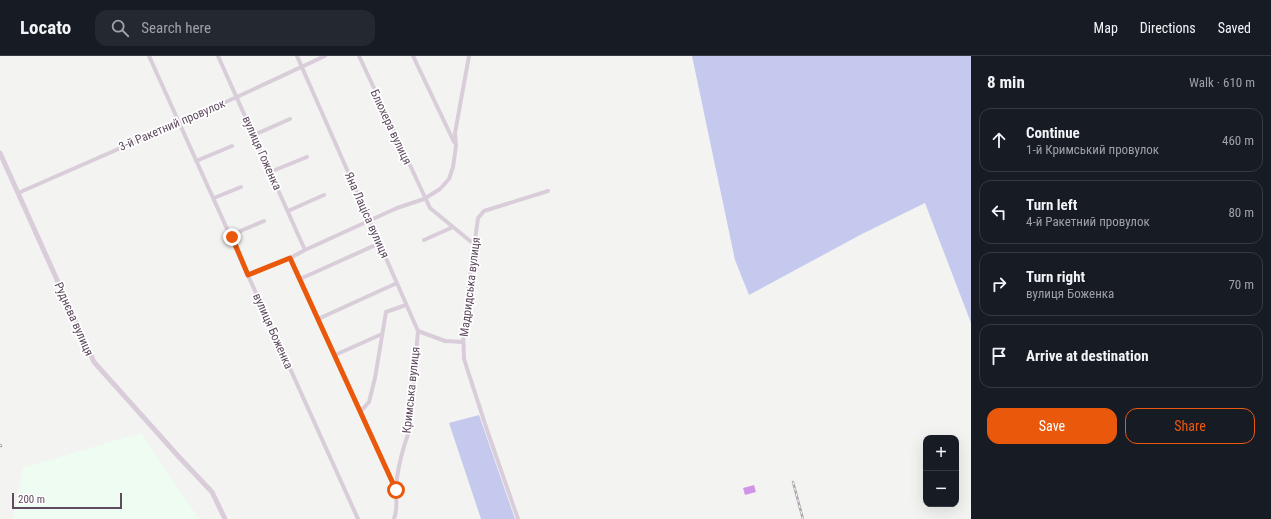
<!DOCTYPE html>
<meta charset="utf-8">
<style>
:root{--surface:#171b24;--page:#242831;--text:#f1f3f6;--muted:#9ea1a6;--line:#363941;--accent:#ea580c}
body{margin:0;font-family:"Roboto Condensed",sans-serif;background:var(--page);color:var(--text)}
.controls{position:absolute;right:12px;bottom:12px;display:grid;overflow:hidden;border-radius:8px;box-shadow:0 4px 16px #0002}
.controls button{width:36px;height:36px;display:grid;place-items:center;padding:0;border:0;border-bottom:1px solid var(--line);background:var(--surface);color:var(--text);font:20px sans-serif}
.scale{position:absolute;left:12px;bottom:10px;width:110px;box-sizing:border-box;padding-left:4px;border:2px solid #5f4b5f;border-top:0;font-size:11px;line-height:14px;white-space:nowrap;color:#5f4b5f;-webkit-text-stroke:3px #fff;paint-order:stroke}
.stop{position:absolute;width:12px;height:12px;margin:-9px;border:3px solid #ea580c;border-radius:50%;background:#fff}
.stop.end{background:#ea580c;border-color:#fff;box-shadow:0 1px 4px #0008}
.list{margin:0;padding:0;list-style:none}
h2{display:flex;justify-content:space-between;align-items:center;height:52px;margin:0;padding:0 16px;font-size:17px}
h2 small{font-size:13px;font-weight:400;color:var(--muted)}
.list li{display:grid;grid-template-columns:26px 1fr auto;gap:12px;align-items:center;box-sizing:border-box;height:64px;margin:0 8px 8px;padding:0 8px;border:1px solid var(--line);border-radius:12px}
.list b{display:block;font-size:15px;white-space:nowrap}
.list p{margin:0;font-size:13px;white-space:nowrap;color:var(--muted)}
.list em{font-size:13px;font-style:normal;color:var(--muted)}
.actions{display:flex;gap:8px;padding:12px 16px}
.actions a{flex:1;padding:9px 0;border:1px solid var(--accent);border-radius:12px;text-align:center;font-size:14px;color:var(--accent)}
.actions .main{background:var(--accent);color:#fff}
.icon{flex:none;width:22px;height:22px;fill:none;stroke:currentColor;stroke-width:2;stroke-linecap:round;stroke-linejoin:round}
.map{position:relative;flex:none;width:971px;height:463px;overflow:hidden}
header{display:flex;align-items:center;gap:24px;box-sizing:border-box;height:56px;padding:0 20px;background:var(--surface);border-bottom:1px solid var(--line)}
header strong{font-size:19px}
nav{display:flex;gap:22px;margin-inline-start:auto;font-size:14px}
.search{width:280px;height:36px;background:var(--page);display:flex;align-items:center;gap:10px;box-sizing:border-box;padding:0 14px;border-radius:12px;color:var(--muted);font-size:15px}
main{display:flex}
aside{flex:1;background:var(--surface)}
.map>svg:first-child{display:block}
.commercial{fill:#effcf2}
.green{fill:#c5c9ee}
.water{fill:#d195e7}
.lines{fill:none;stroke-linecap:round;stroke-linejoin:round}
.minor{stroke:#dacdda;stroke-width:4}
.tertiary{stroke:#dacdda;stroke-width:5}
.rail-casing{stroke:#afa6ae;stroke-width:2.5}
.rail{stroke:#fff;stroke-width:1;stroke-dasharray:3;stroke-linecap:butt}
.route{stroke:#ea580c;stroke-width:5}
.labels{text-anchor:middle;stroke-width:3.5;stroke-linejoin:round;paint-order:stroke}
.street-label{font-size:12px;fill:#5f4b5f;stroke:#fff}
</style>
<header>
<strong>Locato</strong>
<div class="search"><svg class="icon" aria-label="search" viewBox="0 0 24 24"><circle cx="10" cy="10" r="6"/><path d="M15 15l6 6"/></svg>Search here</div>
<nav><a>Map</a><a>Directions</a><a>Saved</a></nav>
</header>
<main>
<div class="map">
<svg width="971" height="463" viewBox="0 0 971 463">
<rect width="100%" height="100%" fill="#f3f4f2"/>
<!-- commercial -->
<path class="commercial" d="M141 377 199 463H13L23 412Z"/>
<!-- green -->
<path class="green" d="M692 0H971V267L925 147 862 178 749 239 735 204Z
M479 359 515 463H481L449 367Z"/>
<!-- water -->
<path class="water" d="M754 429 756 436 745 439 743 432Z"/>
<g class="lines">
<!-- minor -->
<path class="minor" d="M149 0 358 463
M218 0 305 194
M297 0 418 275 445 285 463 286
M359 0 430 152 475 189
M413 0 454 86
M254 79 290 63
M196 105 232 90
M270 116 307 101
M18 137 237 41 325 0
M214 142 241 131
M288 155 324 139
M231 179 264 165
M424 184 453 171
M290 202 396 434
M248 219 290 202 305 194 397 152 424 143 440 133 449 123 453 111 456 90 455 77 469 0
M300 223 380 187
M318 263 397 227
M335 299 382 278
M361 355 369 346 375 322 386 256 406 249
M394 463C398 452 396 446 396 435 396 418 403 391 409 376L418 275
M518 463 487 374 464 303 463 272 478 162 484 155 548 135"/>
<!-- tertiary -->
<path class="tertiary" d="M0 97 94 306 179 401 212 436 225 463"/>
<!-- rail casing -->
<g class="rail-casing">
<path id="rail" d="M0 389 1 390
M793 426 803 463"/>
</g>
<!-- rail -->
<use href="#rail" class="rail"/>
</g>
<g class="lines">
<!-- route -->
<path class="route" d="M232 181 248 219 290 202 396 434"/>
</g>
<g class="labels">
<!-- street labels -->
<g class="street-label">
<text transform="translate(172 69) rotate(-23)" y="4">3-й Ракетний провулок</text>
<text transform="translate(391 71) rotate(65)" y="4">Блюхера вулиця</text>
<text transform="translate(262 97) rotate(66)" y="4">вулиця Гоженка</text>
<text transform="translate(367 159) rotate(66)" y="4">Яна Лаціса вулиця</text>
<text transform="translate(470 231) rotate(-83)" y="4">Мадридська вулиця</text>
<text transform="translate(74 263) rotate(66)" y="4">Руднєва вулиця</text>
<text transform="translate(273 275) rotate(66)" y="4">вулиця Боженка</text>
<text transform="translate(411 334) rotate(-84)" y="4">Кримська вулиця</text>
</g>
</g>
</svg>
<div class="controls">
<button>+</button>
<button>−</button>
</div>
<div class="scale">200 m</div>
<div class="stop" style="left:396px;top:434px"></div>
<div class="stop end" style="left:232px;top:181px"></div>
</div>
<aside>
<h2>8 min<small>Walk · 610 m</small></h2>
<ul class="list">
<li><svg class="icon" aria-label="ahead" viewBox="0 0 24 24"><path d="M12 20V5M6 11l6-6 6 6"/></svg><div><b>Continue</b><p>1-й Кримський провулок</p></div><em>460 m</em></li>
<li><svg class="icon" aria-label="left" viewBox="0 0 24 24"><path d="M17 20v-9H6M10 6l-5 5 5 5"/></svg><div><b>Turn left</b><p>4-й Ракетний провулок</p></div><em>80 m</em></li>
<li><svg class="icon" aria-label="right" viewBox="0 0 24 24"><path d="M7 20v-9h11M14 6l5 5-5 5"/></svg><div><b>Turn right</b><p>вулиця Боженка</p></div><em>70 m</em></li>
<li><svg class="icon" aria-label="arrive" viewBox="0 0 24 24"><path d="M6 21V4h12l-3 4 3 4H6"/></svg><div><b>Arrive at destination</b></div></li>
</ul>
<div class="actions"><a class="main">Save</a><a>Share</a></div>
</aside>
</main>
